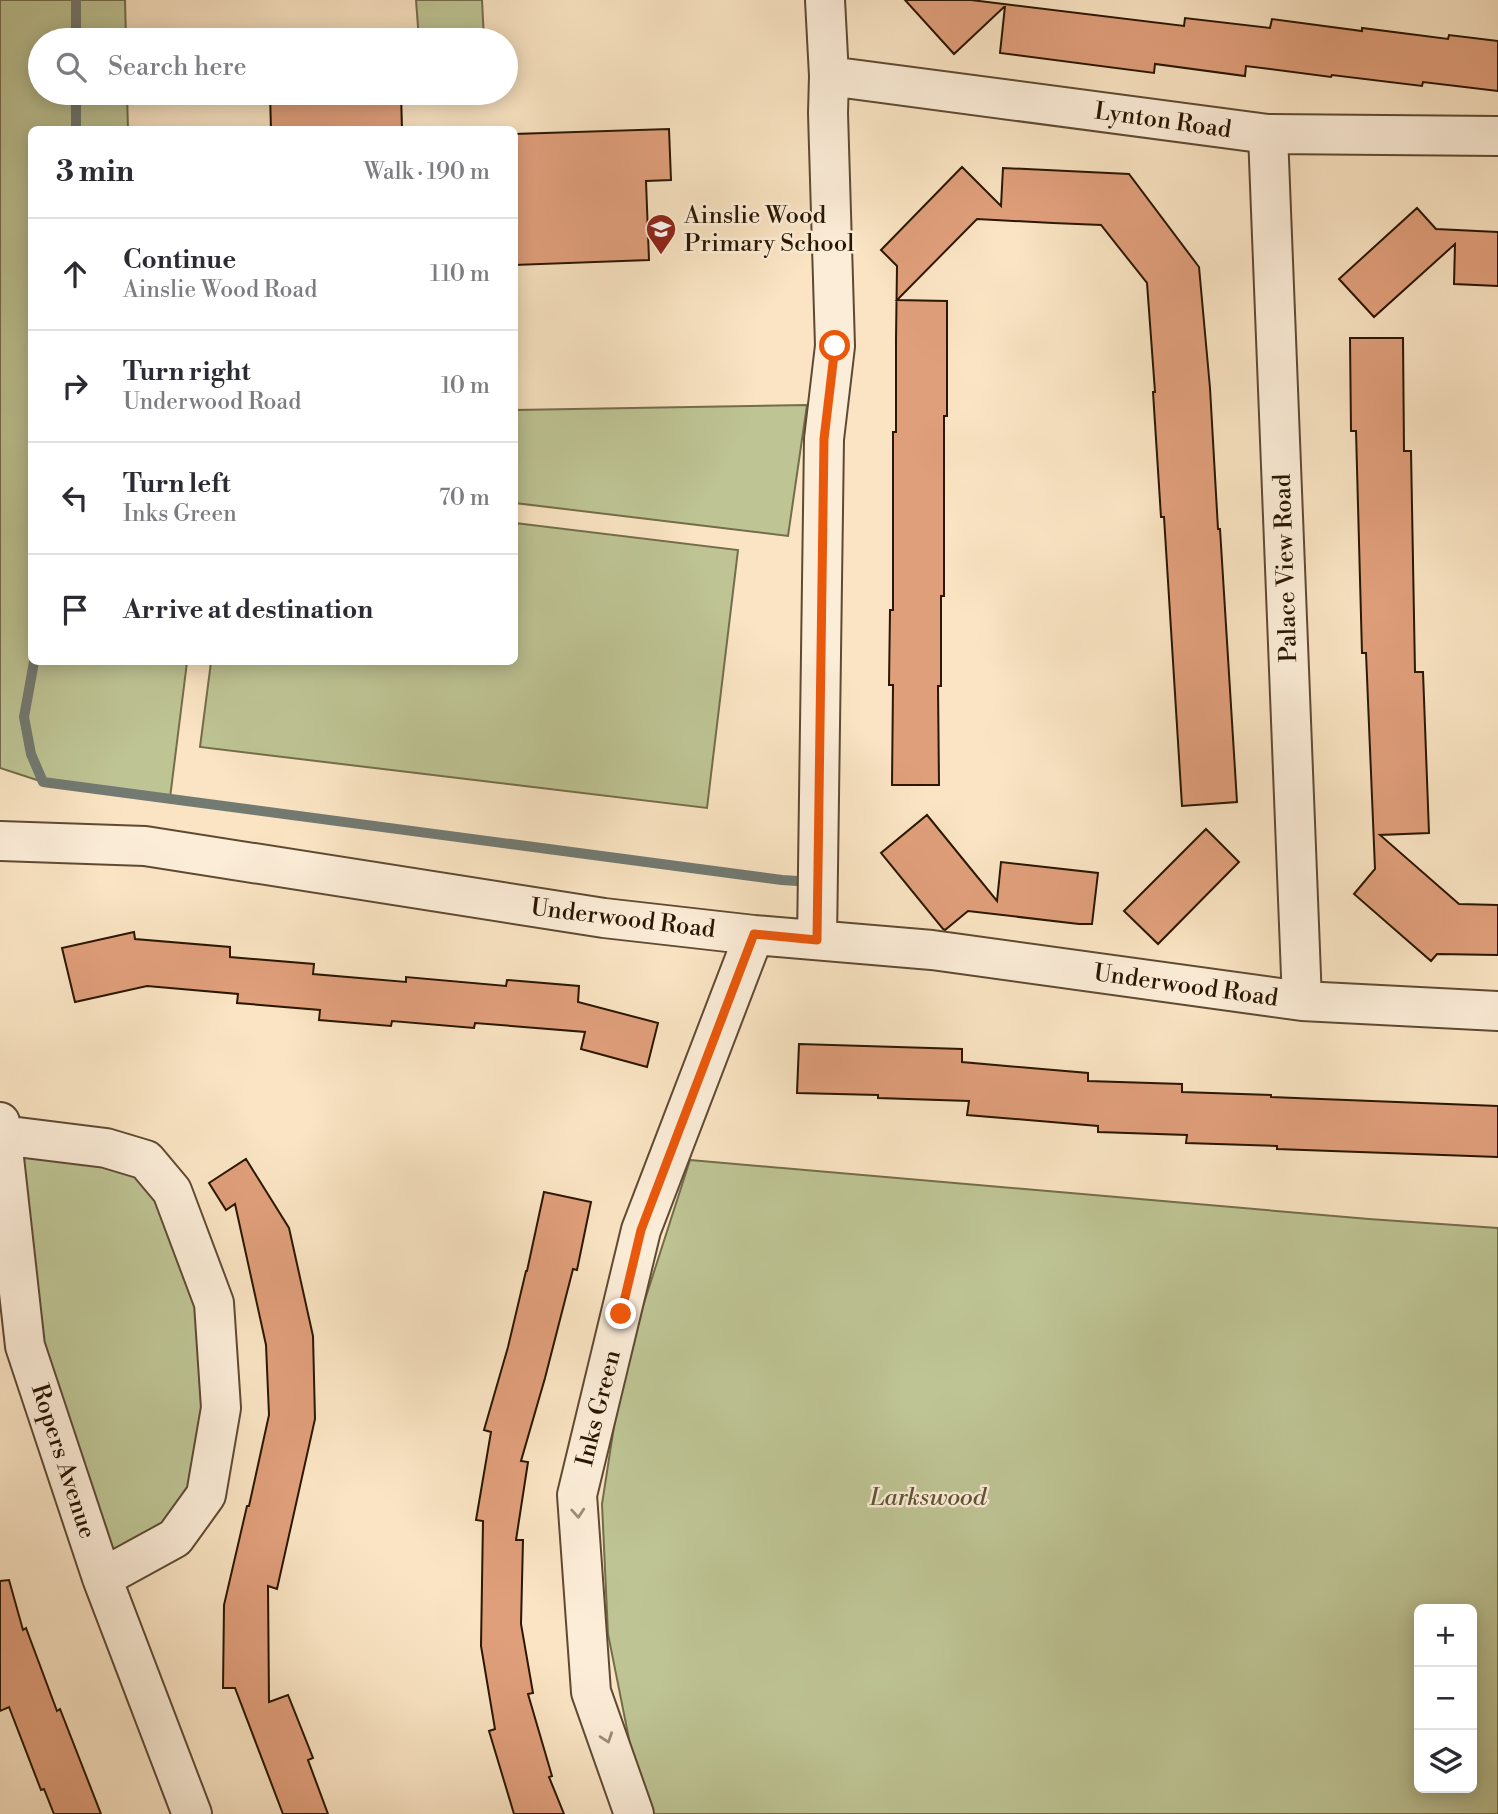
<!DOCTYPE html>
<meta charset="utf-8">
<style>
:root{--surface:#fff;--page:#f7f7f7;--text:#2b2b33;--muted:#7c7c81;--line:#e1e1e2}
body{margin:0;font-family:"Libre Bodoni",serif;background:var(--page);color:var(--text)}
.controls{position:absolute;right:21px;bottom:21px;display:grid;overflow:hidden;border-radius:10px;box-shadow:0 4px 18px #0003}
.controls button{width:63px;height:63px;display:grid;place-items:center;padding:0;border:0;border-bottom:2px solid var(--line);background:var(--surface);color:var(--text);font:35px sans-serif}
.stop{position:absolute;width:21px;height:21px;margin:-16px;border:5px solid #ea580c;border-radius:50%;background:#fff}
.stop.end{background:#ea580c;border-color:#fff;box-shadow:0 2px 7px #0008}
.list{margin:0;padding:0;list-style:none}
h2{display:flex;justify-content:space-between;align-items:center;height:91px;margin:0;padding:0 28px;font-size:30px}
h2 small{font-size:23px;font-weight:400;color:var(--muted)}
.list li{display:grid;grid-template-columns:46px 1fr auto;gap:21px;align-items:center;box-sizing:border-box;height:112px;padding:0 28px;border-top:2px solid var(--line)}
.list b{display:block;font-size:26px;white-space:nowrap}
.list p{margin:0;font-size:23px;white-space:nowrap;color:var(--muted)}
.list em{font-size:23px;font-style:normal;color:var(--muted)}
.icon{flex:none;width:38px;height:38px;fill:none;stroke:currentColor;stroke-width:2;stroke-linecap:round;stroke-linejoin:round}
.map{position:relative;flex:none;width:1498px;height:1814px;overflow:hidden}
.search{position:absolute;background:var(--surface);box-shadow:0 4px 18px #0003;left:28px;top:28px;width:490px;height:77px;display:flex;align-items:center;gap:18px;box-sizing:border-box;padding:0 24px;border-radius:38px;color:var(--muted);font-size:26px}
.panel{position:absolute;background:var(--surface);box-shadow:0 4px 18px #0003;left:28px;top:126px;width:490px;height:539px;border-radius:10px}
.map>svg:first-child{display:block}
.green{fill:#bec494;stroke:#746d4a;stroke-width:2;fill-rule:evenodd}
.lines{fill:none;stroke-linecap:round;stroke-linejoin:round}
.stream{stroke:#727a72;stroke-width:10}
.building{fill:#e09f7b;stroke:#2a1601;stroke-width:2}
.minor-casing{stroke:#5e4a32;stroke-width:42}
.minor{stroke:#fcedd8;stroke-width:38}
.oneway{stroke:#9e8c77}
.route{stroke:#ea580c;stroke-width:9}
.labels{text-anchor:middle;stroke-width:5;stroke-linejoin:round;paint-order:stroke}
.street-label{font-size:24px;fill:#2a1601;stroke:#fcedd8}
.poi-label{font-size:24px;fill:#2a1601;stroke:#fcedd8;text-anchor:start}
.park-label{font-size:24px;font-style:italic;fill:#5e5334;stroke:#fcedd8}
</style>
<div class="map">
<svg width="1498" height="1814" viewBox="0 0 1498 1814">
<rect width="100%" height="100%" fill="#fae4c3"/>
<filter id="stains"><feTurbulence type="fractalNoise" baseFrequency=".00286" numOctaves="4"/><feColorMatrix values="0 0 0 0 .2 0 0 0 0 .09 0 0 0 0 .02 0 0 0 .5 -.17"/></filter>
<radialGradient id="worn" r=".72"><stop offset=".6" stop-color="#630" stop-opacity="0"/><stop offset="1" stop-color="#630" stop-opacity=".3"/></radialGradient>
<!-- green -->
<path class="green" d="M0 0H125L126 40H40V93H127L128 129 32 130V662H187L170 798 43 782 0 768Z
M416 0H482L484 40H419Z
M807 405 788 536 515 503V410Z
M515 523 738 550 707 808 200 747 211 662H514Z
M2 1135 146 1160 214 1303 206 1495 102 1578 25 1346Z
M690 1160 1369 1219 1498 1228V1814H648L640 1794 608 1634 602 1504 623 1368ZM1419 1609H1472V1788H1419Z"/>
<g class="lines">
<!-- stream -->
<path class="stream" d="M76 40V0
M76 130V93
M34 662 24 717 31 754 43 782 782 880 813 882"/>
</g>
<!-- building -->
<path class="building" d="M905 0H971L1184 26 1185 18 1270 28 1272 19 1362 31V28L1448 39 1449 35 1498 41V91L1423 82 1422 86 1332 75 1331 77 1246 66 1245 76 1155 64 1154 73 1000 53 1005 6 954 54Z
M270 93H401L402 130H271Z
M669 129 671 180 646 181 649 260 514 265V134Z
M962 167 1001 206 1003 168 1129 174 1199 267 1210 388 1218 529H1220L1237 802 1182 806 1164 517H1161L1153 392H1155L1147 283 1101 225 1053 223 977 219 897 300 947 301V416H944V596H941V686H938L939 785H892L893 685H889L890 610H893V432H896V339L897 266 881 250Z
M1417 208 1436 229 1498 232V286L1454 284 1455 244 1374 317 1339 279Z
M1350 338H1403L1404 451H1411L1415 672H1423L1429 833 1380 835 1459 904 1498 905V955L1437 954 1431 961 1354 894 1375 869 1366 653H1362L1356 431H1351Z
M927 815 997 901 1001 862 1098 873 1092 924H1079L968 911 945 930 943 929 881 853Z
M1206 829 1239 862 1158 944 1124 911Z
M134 932 135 939 230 947V957L314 964 313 974 406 982V977L506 986 507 980 579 986 578 1002 658 1023 647 1067 581 1049 585 1032 475 1023 474 1028 392 1021 391 1026 319 1020 320 1010 237 1003 238 994 147 986 75 1002 62 948Z
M799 1044 962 1049V1062L1088 1073V1081L1182 1084V1092L1271 1095V1097L1498 1106V1157L1277 1149V1146L1186 1143 1187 1135 1098 1132V1126L967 1115 969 1101 878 1098V1095L797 1093Z
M246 1159 289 1228 313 1336 315 1419 277 1589 268 1586 269 1702 288 1695 313 1758 308 1760 328 1814H283L235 1688H223L224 1605 247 1506H249L269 1415 266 1345 235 1204 226 1210 209 1183Z
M544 1192 591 1202 577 1270 573 1269 545 1378 521 1461 528 1462 516 1540H523L521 1624 533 1693 528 1694 552 1776 549 1777 564 1814H514L489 1731 495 1729 481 1646 483 1521 476 1520 491 1432 484 1430 508 1347 526 1271H527Z
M9 1580 23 1630 26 1628 57 1711 60 1709 101 1814H54L44 1789 41 1790 9 1707 0 1711V1581Z"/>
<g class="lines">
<!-- minor casing -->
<g class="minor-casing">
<path id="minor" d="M829 76 1268 134 1498 136
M1268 134 1302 1001
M0 841 145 846 604 918 754 935 932 950 1302 1001 1498 1011
M817 940 824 439 835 346 828 113 829 76 825 0
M0 1122 25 1346 102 1578 192 1814
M2 1135 106 1148 146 1160 172 1191 214 1303 221 1408 206 1495 175 1538 102 1578
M634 1814 591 1692 577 1495 641 1230 754 935"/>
</g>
<!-- minor -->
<use href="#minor" class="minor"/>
</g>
<!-- one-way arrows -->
<defs><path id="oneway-chevron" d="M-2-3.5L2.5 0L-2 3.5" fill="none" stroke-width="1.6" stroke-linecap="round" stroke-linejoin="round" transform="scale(1.75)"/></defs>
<g class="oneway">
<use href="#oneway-chevron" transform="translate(578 1513) rotate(86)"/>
<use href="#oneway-chevron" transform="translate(607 1738) rotate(71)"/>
</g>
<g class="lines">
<!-- route -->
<path class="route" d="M621 1314 641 1230 754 934 817 940 824 439 835 346"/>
</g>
<!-- icons -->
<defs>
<g id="school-pin" transform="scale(1.575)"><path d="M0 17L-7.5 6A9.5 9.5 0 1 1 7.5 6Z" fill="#8f2418" stroke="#fcedd8"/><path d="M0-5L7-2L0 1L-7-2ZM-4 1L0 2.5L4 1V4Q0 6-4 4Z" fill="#fff"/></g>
</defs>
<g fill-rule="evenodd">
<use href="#school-pin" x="661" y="229"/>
</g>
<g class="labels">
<!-- street labels -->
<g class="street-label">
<text transform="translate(1163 120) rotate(8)" y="8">Lynton Road</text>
<text transform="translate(1285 568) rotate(-92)" y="8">Palace View Road</text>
<text transform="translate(623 918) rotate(7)" y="8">Underwood Road</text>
<text transform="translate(1186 985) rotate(8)" y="8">Underwood Road</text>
<text transform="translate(598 1408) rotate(-76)" y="8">Inks Green</text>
<text transform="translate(64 1461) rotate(72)" y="8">Ropers Avenue</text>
</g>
<!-- poi labels -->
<g class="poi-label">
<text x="684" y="223">Ainslie Wood<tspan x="684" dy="28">Primary School</tspan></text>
</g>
<!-- park labels -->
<g class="park-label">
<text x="928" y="1505">Larkswood</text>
</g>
</g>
<rect width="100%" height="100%" filter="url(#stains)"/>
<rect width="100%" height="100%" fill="url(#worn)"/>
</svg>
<div class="controls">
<button>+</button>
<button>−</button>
<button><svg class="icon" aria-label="layers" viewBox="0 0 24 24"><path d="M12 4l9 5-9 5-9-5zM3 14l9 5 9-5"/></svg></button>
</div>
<div class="stop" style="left:835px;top:346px"></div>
<div class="stop end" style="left:621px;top:1314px"></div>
<div class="search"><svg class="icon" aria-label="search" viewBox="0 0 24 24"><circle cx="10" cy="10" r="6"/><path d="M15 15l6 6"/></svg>Search here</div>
<section class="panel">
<h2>3 min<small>Walk · 190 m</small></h2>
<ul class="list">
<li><svg class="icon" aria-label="ahead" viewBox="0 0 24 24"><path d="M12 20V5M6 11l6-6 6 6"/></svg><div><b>Continue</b><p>Ainslie Wood Road</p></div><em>110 m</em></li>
<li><svg class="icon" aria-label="right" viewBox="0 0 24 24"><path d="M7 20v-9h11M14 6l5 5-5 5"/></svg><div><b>Turn right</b><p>Underwood Road</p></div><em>10 m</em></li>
<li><svg class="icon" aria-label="left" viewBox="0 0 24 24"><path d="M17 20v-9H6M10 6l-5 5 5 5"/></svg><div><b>Turn left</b><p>Inks Green</p></div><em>70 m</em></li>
<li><svg class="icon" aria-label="arrive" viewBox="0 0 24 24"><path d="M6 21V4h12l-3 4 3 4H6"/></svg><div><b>Arrive at destination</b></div></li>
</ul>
</section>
</div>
